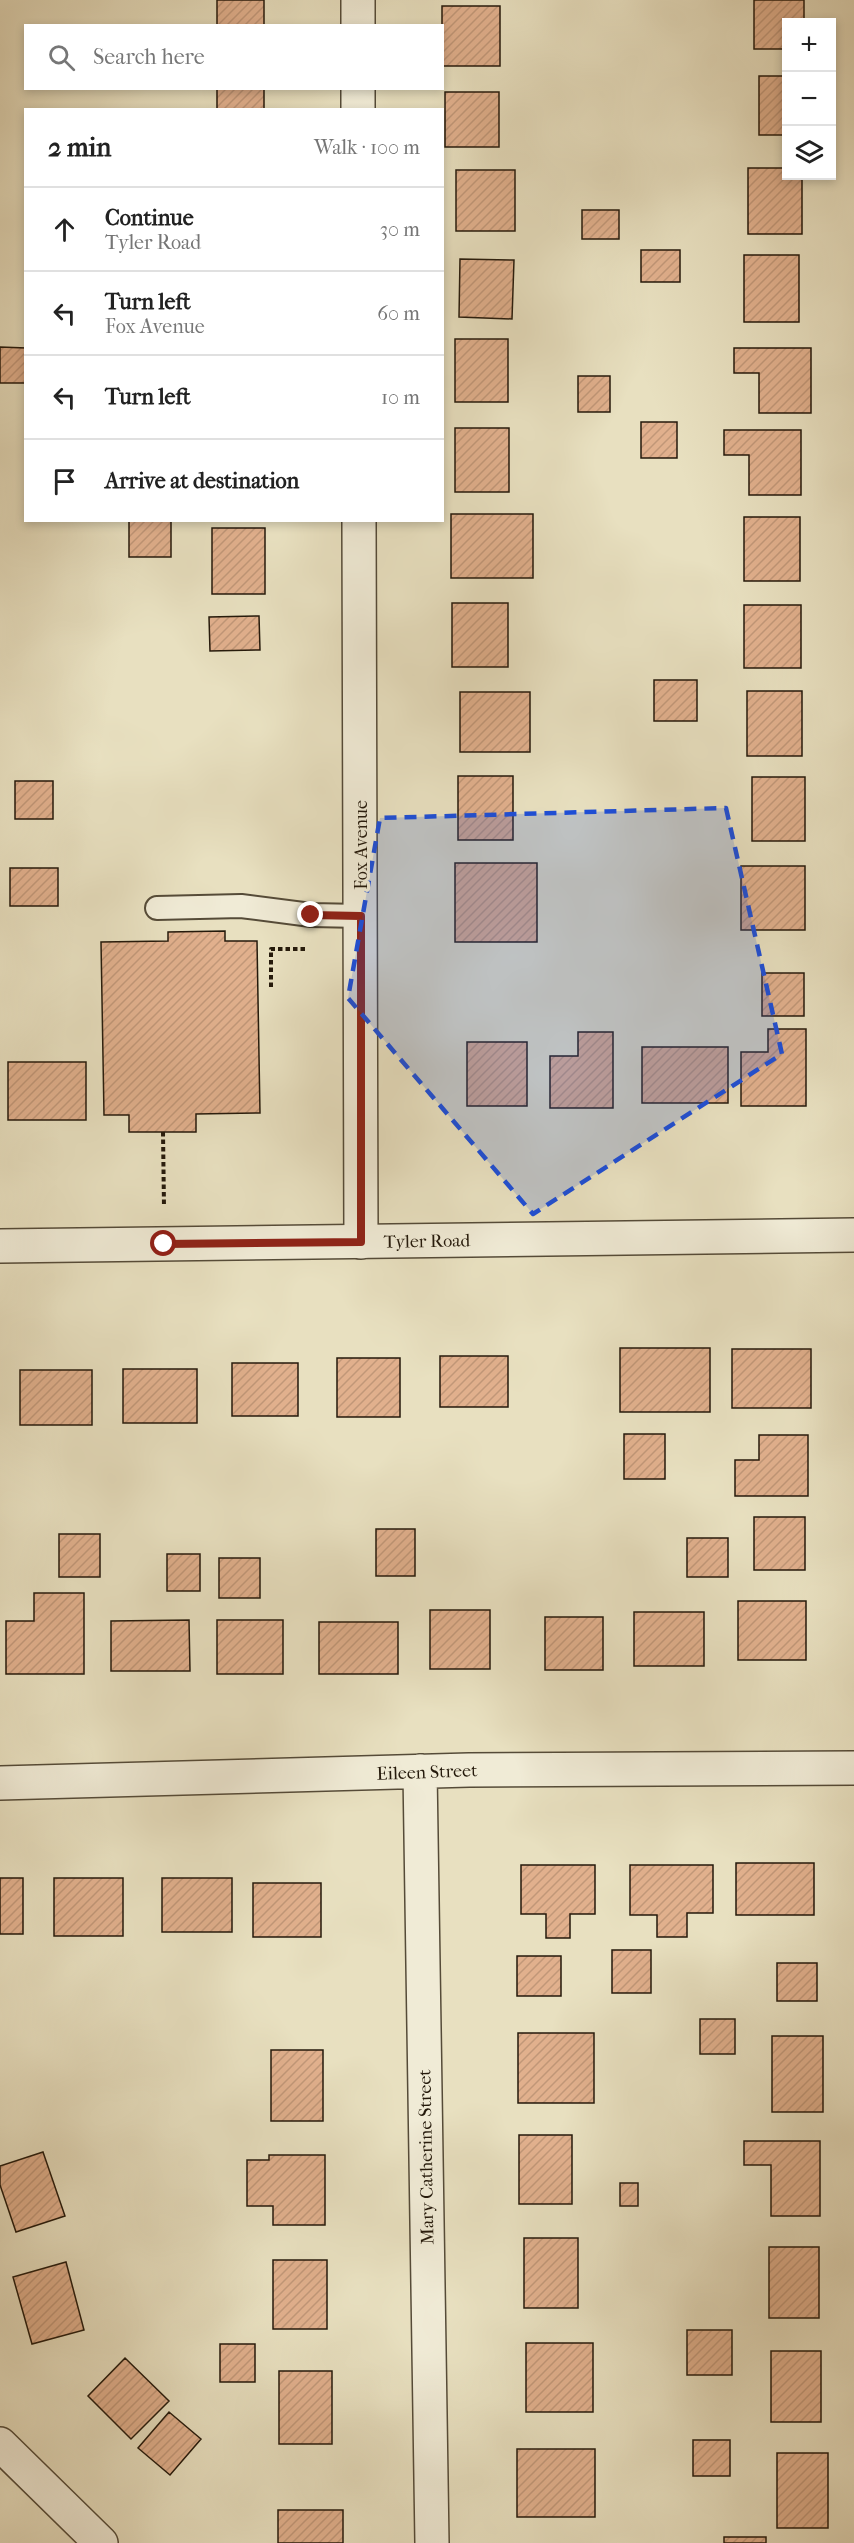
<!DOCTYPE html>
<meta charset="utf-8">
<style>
:root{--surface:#fff;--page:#f6f6f6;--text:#222;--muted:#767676;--line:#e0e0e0}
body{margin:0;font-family:"IM FELL French Canon",serif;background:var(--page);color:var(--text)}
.controls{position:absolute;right:18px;top:18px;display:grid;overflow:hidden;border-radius:0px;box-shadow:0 3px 9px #0003}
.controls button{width:54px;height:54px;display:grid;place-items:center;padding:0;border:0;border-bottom:2px solid var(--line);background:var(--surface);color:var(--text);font:30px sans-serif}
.stop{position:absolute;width:18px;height:18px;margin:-14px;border:4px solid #8f2418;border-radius:50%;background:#fff}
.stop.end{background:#8f2418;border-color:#fff;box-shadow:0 2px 6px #0008}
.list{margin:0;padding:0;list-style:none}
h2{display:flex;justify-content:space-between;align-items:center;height:78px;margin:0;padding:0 24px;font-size:26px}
h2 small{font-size:20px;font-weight:400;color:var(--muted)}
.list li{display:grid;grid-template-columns:39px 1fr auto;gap:18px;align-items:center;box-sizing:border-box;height:84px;padding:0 24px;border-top:2px solid var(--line)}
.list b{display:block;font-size:22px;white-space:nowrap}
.list p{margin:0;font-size:20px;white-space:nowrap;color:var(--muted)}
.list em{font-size:20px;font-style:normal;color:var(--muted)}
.icon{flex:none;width:33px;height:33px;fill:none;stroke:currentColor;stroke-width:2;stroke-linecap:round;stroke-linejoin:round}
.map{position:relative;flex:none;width:854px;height:2543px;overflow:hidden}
.search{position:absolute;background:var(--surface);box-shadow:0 3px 9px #0003;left:24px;top:24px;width:420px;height:66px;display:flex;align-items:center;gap:15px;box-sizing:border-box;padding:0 21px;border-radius:0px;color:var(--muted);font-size:22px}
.panel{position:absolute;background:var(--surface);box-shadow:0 3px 9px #0003;left:24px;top:108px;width:420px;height:414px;border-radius:0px}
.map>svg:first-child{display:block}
.building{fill:url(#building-hatch);stroke:#24190b;stroke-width:1.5}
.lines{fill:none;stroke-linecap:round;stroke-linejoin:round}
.service-casing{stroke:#554b38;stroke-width:26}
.minor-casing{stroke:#554b38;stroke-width:36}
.tertiary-casing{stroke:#554b38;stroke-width:36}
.path{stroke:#24190b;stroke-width:4;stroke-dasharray:4.5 3;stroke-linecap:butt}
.service{stroke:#f0ebd6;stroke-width:22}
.minor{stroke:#f0ebd6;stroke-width:33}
.tertiary{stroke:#f0ebd6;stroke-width:33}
.route{stroke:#8f2418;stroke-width:8}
.marked{fill:#1d4ed8;fill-opacity:0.2;stroke:#1d4ed8;stroke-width:4.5;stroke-dasharray:12 8;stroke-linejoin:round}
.labels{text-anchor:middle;stroke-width:6;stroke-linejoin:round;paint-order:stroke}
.street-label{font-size:18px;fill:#24190b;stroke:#f0ebd6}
</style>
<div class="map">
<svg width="854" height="2543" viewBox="0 0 854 2543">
<defs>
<pattern id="building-hatch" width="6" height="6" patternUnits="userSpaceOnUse" patternTransform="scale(1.5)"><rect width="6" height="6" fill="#e1b08d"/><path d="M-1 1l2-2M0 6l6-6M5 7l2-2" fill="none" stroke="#c19778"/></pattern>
</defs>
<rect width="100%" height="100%" fill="#e8e0c0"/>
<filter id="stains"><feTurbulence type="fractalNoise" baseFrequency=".00333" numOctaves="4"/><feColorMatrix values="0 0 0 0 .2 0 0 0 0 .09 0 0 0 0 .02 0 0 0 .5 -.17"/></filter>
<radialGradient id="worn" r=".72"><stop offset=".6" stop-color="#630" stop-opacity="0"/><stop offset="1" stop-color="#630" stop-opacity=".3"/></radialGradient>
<!-- building -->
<path class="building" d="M217 0H264V26H217Z
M754 0H804V22H786V49H754Z
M442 6H500V66H442Z
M759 76H786V135H759Z
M217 88H264V110H217Z
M445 92H499V147H445Z
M748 168H786V176H802V234H748Z
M456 170H515V231H456Z
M582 210H619V239H582Z
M641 250H680V282H641Z
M744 255H799V322H744Z
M460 259 514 260 512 319 459 317Z
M455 339H508V402H455Z
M0 347 26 348V383H0Z
M734 348H811V413H759V373H734Z
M578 376H610V412H578Z
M641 422H677V458H641Z
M455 428H509V492H455Z
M724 430H801V495H749V455H724Z
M451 514H533V578H451Z
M744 517H800V581H744Z
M129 520H171V557H129Z
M212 528H265V594H212Z
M452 603H508V667H452Z
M744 605H801V668H744Z
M259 616 260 650 210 651 209 617Z
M654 680H697V721H654Z
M747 691H802V756H747Z
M460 692H530V752H460Z
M458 776H513V840H458Z
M752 777H805V841H752Z
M15 781H53V819H15Z
M455 863H537V942H455Z
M741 866H805V930H741Z
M10 868H58V906H10Z
M225 931V941H257L260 1113 196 1114V1132H129V1115H104L101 942 168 941V932Z
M762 973H804V1016H762Z
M768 1029H806V1106H741V1052H768Z
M578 1032H613V1108H550V1056H578Z
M467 1042H527V1106H467Z
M642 1047H728V1103H642Z
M8 1062H86V1120H8Z
M620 1348H710V1412H620Z
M732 1349H811V1408H732Z
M440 1356H508V1407H440Z
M337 1358H400V1417H337Z
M232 1363H298V1416H232Z
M123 1369H197V1423H123Z
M20 1370H92V1425H20Z
M624 1434H665V1479H624Z
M759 1435H808V1496H735V1460H759Z
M754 1517H805V1570H754Z
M376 1529H415V1576H376Z
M59 1534H100V1577H59Z
M687 1538H728V1577H687Z
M167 1554H200V1591H167Z
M219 1558H260V1598H219Z
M34 1593H84V1674H6V1621H34Z
M738 1601H806V1660H738Z
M430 1610H490V1669H430Z
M634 1612H704V1666H634Z
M545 1617H603V1670H545Z
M189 1620 190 1671H111V1621Z
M217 1620H283V1674H217Z
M319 1622H398V1674H319Z
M736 1863H814V1915H736Z
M521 1865H595V1914H570V1938H546V1914H521Z
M630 1865H713V1913H687V1937H657V1915H630Z
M0 1878H23V1934H0Z
M54 1878H123V1936H54Z
M162 1878H232V1932H162Z
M253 1883H321V1937H253Z
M612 1950H651V1993H612Z
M517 1956H561V1996H517Z
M777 1963H817V2001H777Z
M700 2019H735V2054H700Z
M518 2033H594V2103H518Z
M772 2036H823V2112H772Z
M271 2050H323V2121H271Z
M519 2135H572V2204H519Z
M744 2141H820V2216H771V2165H744Z
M43 2152 65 2216 16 2232 0 2185V2166Z
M269 2155H325V2225H273V2206H247V2160H269Z
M620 2183H638V2206H620Z
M524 2238H578V2308H524Z
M769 2247H819V2318H769Z
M273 2260H327V2329H273Z
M66 2262 84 2330 32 2344 13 2277Z
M687 2330H732V2375H687Z
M526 2343H593V2412H526Z
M220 2344H255V2382H220Z
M771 2351H821V2422H771Z
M125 2358 169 2401 131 2439 88 2396Z
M279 2371H332V2444H279Z
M169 2412 201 2439 170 2475 138 2448Z
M693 2440H730V2476H693Z
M517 2449H595V2517H517Z
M777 2453H828V2528H777Z
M278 2510H343V2543H278Z
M724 2537H766V2543H724Z"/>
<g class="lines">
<!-- service casing -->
<g class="service-casing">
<path id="service" d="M157 908 241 906 311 915 361 916"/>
</g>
<!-- minor casing -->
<g class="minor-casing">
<path id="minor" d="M358 0V26
M358 88V110
M359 520 361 1242
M420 1771 432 2543
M0 1783 469 1770 854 1768
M0 2444 101 2543"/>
</g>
<!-- tertiary casing -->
<g class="tertiary-casing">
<path id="tertiary" d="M0 1246 854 1235"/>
</g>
<!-- path -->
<path class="path" d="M271 987V949H308
M163 1132 164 1207"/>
<!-- service -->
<use href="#service" class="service"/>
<!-- minor -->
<use href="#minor" class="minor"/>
<!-- tertiary -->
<use href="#tertiary" class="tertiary"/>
</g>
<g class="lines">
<!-- route -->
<path class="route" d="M164 1244 361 1242V916L311 915"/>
</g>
<!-- marked area -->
<path class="marked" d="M726 808 782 1054 533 1214 348 998 380 818Z"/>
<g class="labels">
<!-- street labels -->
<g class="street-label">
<text transform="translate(361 845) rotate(-90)" y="6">Fox Avenue</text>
<text transform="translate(427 1241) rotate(-1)" y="6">Tyler Road</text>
<text transform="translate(427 1772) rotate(-2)" y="6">Eileen Street</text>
<text transform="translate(426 2157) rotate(-91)" y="6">Mary Catherine Street</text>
</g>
</g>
<rect width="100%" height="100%" filter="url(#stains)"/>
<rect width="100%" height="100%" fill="url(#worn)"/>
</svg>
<div class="controls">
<button>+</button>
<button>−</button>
<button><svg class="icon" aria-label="layers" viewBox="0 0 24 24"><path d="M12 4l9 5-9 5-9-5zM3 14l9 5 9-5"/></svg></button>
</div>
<div class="stop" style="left:164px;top:1244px"></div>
<div class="stop end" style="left:311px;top:915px"></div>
<div class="search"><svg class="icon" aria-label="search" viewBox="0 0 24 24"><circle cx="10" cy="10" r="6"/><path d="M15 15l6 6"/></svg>Search here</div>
<section class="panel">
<h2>2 min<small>Walk · 100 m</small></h2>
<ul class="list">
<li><svg class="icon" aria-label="ahead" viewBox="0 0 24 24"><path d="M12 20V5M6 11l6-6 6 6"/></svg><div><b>Continue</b><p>Tyler Road</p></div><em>30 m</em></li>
<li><svg class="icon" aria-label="left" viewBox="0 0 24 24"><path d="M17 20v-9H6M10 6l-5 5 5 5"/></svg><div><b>Turn left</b><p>Fox Avenue</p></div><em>60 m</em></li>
<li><svg class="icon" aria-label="left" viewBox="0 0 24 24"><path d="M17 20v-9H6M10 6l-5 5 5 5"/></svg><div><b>Turn left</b></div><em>10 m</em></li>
<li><svg class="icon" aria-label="arrive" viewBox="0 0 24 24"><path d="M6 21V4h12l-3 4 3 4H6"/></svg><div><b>Arrive at destination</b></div></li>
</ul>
</section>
</div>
